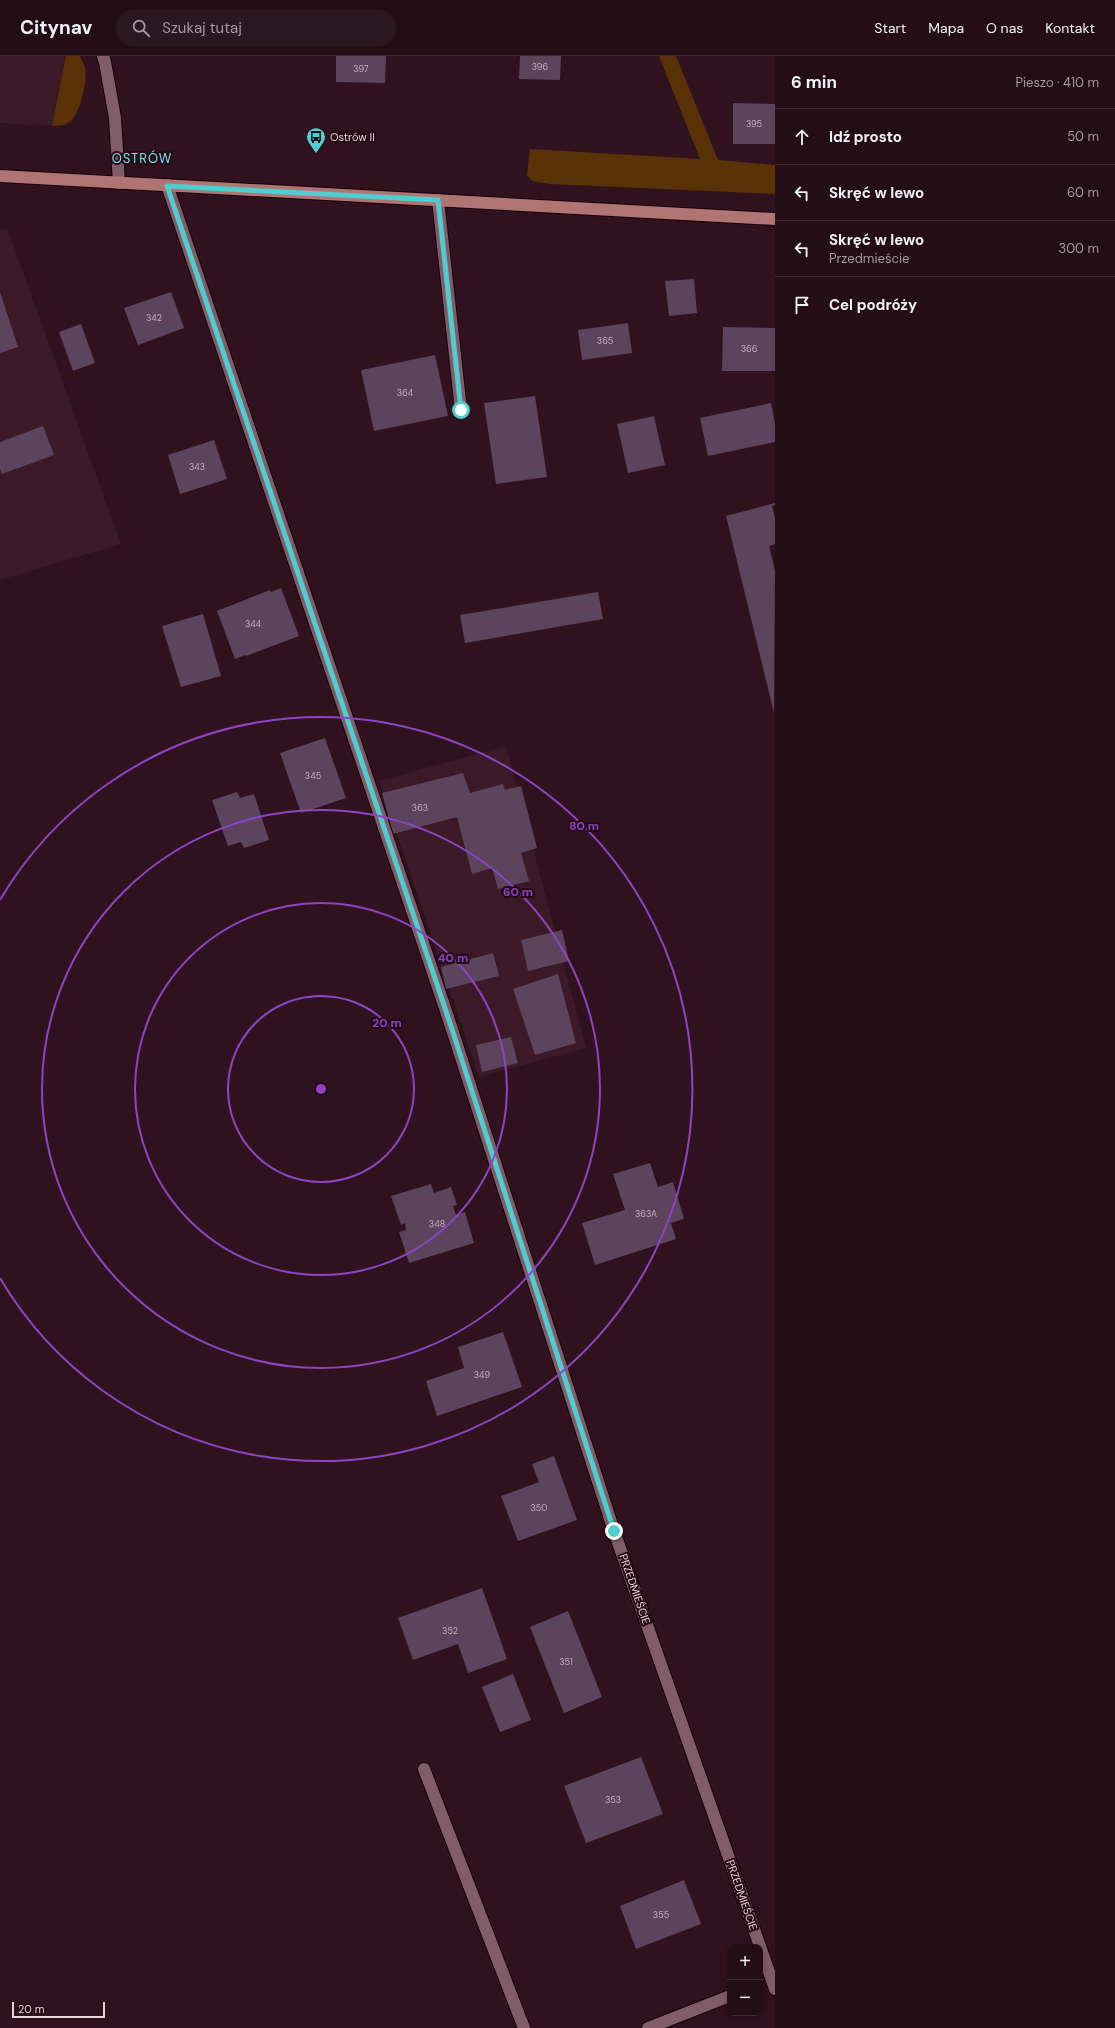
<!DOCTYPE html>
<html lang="pl">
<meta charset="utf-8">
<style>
:root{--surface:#230e16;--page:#2b171f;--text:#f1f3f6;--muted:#a39ca1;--line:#402e35}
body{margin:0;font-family:"DM Sans",sans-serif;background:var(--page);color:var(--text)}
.controls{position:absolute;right:12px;bottom:12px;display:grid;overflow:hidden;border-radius:8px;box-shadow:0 2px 10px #0003}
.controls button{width:36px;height:36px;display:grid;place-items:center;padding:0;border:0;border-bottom:1px solid var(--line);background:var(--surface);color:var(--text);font:20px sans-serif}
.scale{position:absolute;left:12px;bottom:10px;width:93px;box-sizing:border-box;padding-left:4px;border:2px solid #e8d3d9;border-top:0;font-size:11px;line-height:14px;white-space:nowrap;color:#e8d3d9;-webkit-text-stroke:3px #250914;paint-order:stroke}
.stop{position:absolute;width:12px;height:12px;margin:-9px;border:3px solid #52cdcf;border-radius:50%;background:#fff}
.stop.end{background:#52cdcf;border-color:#fff;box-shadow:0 1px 4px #0008}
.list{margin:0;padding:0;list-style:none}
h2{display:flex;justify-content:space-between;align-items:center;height:52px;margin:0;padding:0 16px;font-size:17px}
h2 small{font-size:13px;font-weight:400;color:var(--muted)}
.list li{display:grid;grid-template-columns:26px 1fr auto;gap:12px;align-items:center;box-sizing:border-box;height:56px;padding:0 16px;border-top:1px solid var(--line)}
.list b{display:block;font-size:15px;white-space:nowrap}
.list p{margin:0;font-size:13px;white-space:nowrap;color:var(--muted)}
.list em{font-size:13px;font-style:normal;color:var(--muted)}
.icon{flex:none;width:22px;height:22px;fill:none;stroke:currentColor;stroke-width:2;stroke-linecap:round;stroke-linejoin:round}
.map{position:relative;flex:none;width:775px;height:1972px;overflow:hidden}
header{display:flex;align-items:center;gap:24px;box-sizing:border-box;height:56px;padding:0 20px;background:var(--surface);border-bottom:1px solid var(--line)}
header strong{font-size:19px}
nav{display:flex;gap:22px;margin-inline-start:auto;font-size:14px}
.search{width:280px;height:36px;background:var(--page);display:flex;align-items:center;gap:10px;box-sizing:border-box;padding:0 14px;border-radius:16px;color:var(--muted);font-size:15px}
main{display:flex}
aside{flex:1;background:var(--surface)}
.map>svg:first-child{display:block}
.built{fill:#3c1927}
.green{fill:#593106}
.building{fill:#5b445c}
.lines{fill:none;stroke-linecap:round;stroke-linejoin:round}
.minor-casing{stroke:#160108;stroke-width:14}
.major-casing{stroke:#160108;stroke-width:14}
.minor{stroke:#805d69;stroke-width:12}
.major{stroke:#b07573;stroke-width:12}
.route{stroke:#52cdcf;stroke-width:5}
.ring{fill:none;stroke:#8b45c3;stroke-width:2}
.labels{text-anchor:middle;stroke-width:4;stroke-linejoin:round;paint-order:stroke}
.number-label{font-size:9px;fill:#c5afba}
.poi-label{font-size:11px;fill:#e8d3d9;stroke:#250914;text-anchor:start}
.street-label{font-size:11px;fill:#e8d3d9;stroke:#250914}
.quarter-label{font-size:13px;letter-spacing:1px;fill:#77e4e6;stroke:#250914}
.centre{fill:#8b45c3;stroke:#250914;stroke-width:2}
.ring-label{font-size:12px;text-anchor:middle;font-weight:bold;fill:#8b45c3;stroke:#250914;stroke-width:4;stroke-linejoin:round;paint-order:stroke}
</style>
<header>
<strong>Citynav</strong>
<div class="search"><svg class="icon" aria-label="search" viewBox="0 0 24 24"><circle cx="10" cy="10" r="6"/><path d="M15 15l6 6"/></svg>Szukaj tutaj</div>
<nav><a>Start</a><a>Mapa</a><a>O nas</a><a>Kontakt</a></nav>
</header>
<main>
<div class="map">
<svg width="775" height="1972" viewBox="0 0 775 1972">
<rect width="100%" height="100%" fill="#2f121e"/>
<!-- built -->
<path class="built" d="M0 0H66L52 70 0 67Z
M0 173 8 174 121 488 0 524Z
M506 690 586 992 479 1021 379 725Z"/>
<!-- green -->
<path class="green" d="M66 0H80C81 4 84 8 85 12 88 25 80 57 70 66 65 70 58 70 52 70Z
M659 0H676L718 104 775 109V138L550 128 532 125 527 119 530 93 700 103Z"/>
<!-- building -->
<path class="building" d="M336 0H386L385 27 336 26Z
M520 0H561L560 24 519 23Z
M733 47 775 48V88H733Z
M694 223 697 257 669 260 665 225Z
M0 236 18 291 0 297Z
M171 236 184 272 138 289 124 252Z
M628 267 632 297 582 304 578 274Z
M81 268 95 307 73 315 59 276Z
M723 271 775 272V315H722Z
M435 299 448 360 374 375 361 314Z
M535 340 547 421 496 428 484 347Z
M771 347 775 367V386L708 400 700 362Z
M654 360 665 409 628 417 617 368Z
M43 370 54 399 2 418 0 413V386Z
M214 384 227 423 180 438 168 399Z
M775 447V449L772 450 775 462V488L769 490 775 515 774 657 726 460Z
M281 532 299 580 246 600 245 599 235 603 217 555 270 534 271 536Z
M598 536 603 563 465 587 460 559Z
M203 558 221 620 181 631 162 570Z
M325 682 346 742 301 757 280 697Z
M463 717 470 737 503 728 505 734 521 730 537 792 521 797 529 825 498 833 492 812 472 818 457 761 393 778 382 737Z
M237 736 240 742 254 738 269 784 244 792 241 786 228 790 212 744Z
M562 874 569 905 528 915 521 884Z
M493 897 499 920 446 933 441 911Z
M558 918 576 987 535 999 513 933Z
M511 981 518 1007 482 1016 476 989Z
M650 1107 658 1131 673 1126 684 1163 671 1167 676 1183 595 1209 582 1167 625 1154 613 1118Z
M431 1128 434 1137 451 1131 457 1149 453 1150 456 1159 465 1156 474 1187 409 1207 399 1176 406 1174 405 1167 401 1169 391 1140Z
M503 1276 522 1331 437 1360 426 1325 464 1312 458 1291Z
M554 1400 577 1464 518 1485 501 1440 539 1426 532 1408Z
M482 1532 507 1603 468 1617 458 1588 413 1604 398 1562Z
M568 1555 602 1641 564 1657 530 1571Z
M513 1618 531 1664 500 1676 482 1631Z
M641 1701 663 1758 586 1787 564 1730Z
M684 1824 701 1868 636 1893 620 1850Z"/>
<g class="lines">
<!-- minor casing -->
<g class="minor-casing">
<path id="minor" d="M103 0 105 6 115 62 119 127
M167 129 448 961 614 1475 775 1933
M438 144 461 354
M424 1713 524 1972
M648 1972 730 1940"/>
</g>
<!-- major casing -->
<g class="major-casing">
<path id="major" d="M0 120 775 163"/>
</g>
<!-- minor -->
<use href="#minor" class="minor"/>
<!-- major -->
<use href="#major" class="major"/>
</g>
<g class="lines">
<!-- route -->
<path class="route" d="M461 354 438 144 167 130 448 961 614 1475"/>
</g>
<!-- distance rings -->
<g class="ring">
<circle cx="321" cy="1033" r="93"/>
<circle cx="321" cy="1033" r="186"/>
<circle cx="321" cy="1033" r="279"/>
<path d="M0 844A372 372 0 1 1 0 1222"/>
</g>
<!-- icons -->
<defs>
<g id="bus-pin" transform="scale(1)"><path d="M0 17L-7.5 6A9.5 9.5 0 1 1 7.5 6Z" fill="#52cdcf" stroke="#250914"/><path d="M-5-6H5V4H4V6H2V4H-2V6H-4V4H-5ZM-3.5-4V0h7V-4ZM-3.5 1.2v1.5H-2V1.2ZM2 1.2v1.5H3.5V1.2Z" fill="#111"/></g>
</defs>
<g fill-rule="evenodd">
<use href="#bus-pin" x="316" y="81"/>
</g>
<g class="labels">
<!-- number labels -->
<g class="number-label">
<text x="540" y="14">396</text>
<text x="361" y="16">397</text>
<text x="754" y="71">395</text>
<text x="154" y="265">342</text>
<text x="605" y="288">365</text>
<text x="749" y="296">366</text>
<text x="405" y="340">364</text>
<text x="197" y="414">343</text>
<text x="253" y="571">344</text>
<text x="313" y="723">345</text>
<text x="420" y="755">363</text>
<text x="646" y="1161">363A</text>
<text x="437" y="1171">348</text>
<text x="482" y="1322">349</text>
<text x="539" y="1455">350</text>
<text x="450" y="1578">352</text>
<text x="566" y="1609">351</text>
<text x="613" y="1747">353</text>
<text x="661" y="1862">355</text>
</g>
<!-- poi labels -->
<g class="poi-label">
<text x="330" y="85">Ostrów II</text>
</g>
<!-- street labels -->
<g class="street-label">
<text transform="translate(635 1533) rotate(71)" y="4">PRZEDMIEŚCIE</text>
<text transform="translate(742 1839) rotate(71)" y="4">PRZEDMIEŚCIE</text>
</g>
<!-- quarter labels -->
<g class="quarter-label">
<text x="142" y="107">OSTRÓW</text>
</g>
</g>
<circle cx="321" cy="1033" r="6" class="centre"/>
<g class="ring-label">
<text x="584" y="774">80 m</text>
<text x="518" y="840">60 m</text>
<text x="453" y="906">40 m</text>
<text x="387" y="971">20 m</text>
</g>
</svg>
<div class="controls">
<button>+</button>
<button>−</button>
</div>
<div class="scale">20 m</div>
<div class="stop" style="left:461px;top:354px"></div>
<div class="stop end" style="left:614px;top:1475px"></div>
</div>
<aside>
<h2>6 min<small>Pieszo · 410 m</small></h2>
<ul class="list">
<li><svg class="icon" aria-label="ahead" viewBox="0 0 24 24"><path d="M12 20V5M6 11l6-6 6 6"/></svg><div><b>Idź prosto</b></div><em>50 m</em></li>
<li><svg class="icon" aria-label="left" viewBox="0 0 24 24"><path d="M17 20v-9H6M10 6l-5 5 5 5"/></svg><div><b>Skręć w lewo</b></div><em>60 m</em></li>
<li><svg class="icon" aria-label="left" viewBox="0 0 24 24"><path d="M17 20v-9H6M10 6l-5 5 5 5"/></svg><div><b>Skręć w lewo</b><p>Przedmieście</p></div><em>300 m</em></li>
<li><svg class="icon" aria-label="arrive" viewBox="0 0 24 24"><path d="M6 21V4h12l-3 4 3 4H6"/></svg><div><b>Cel podróży</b></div></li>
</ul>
</aside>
</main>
